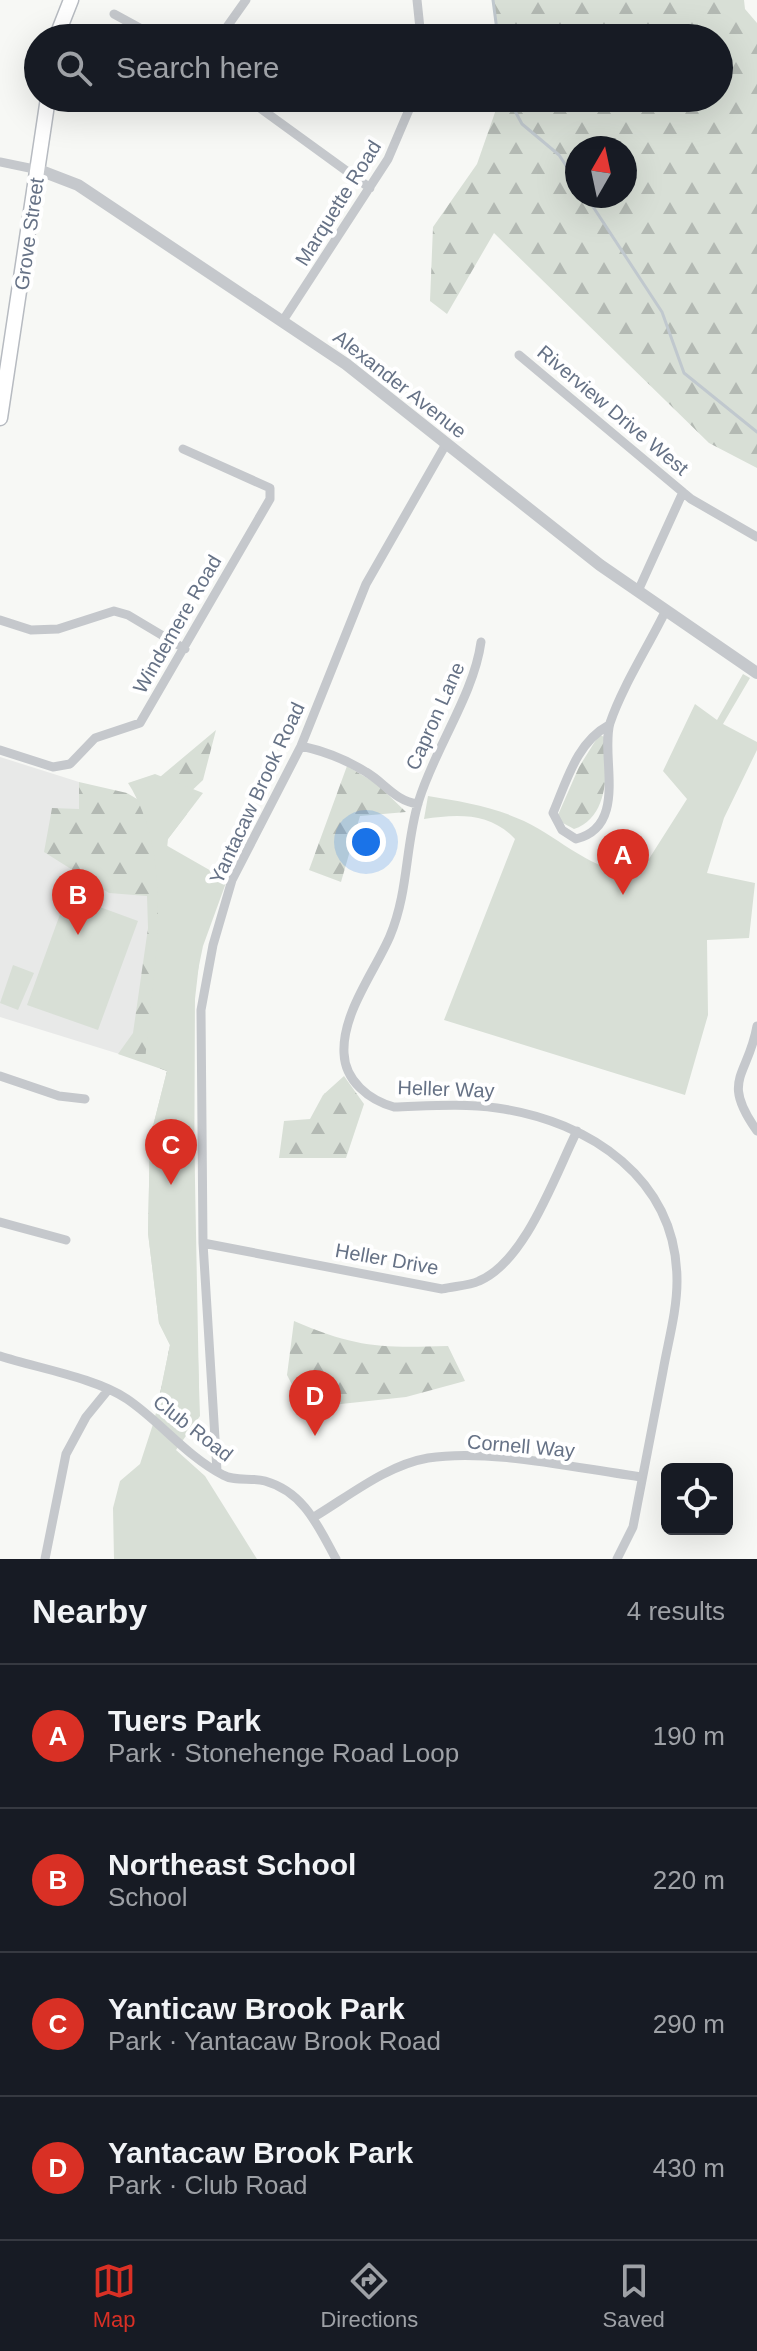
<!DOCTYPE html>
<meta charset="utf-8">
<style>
:root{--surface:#171b24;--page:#242831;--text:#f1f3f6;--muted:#9ea1a6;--line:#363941;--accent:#d93025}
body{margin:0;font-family:Arial,sans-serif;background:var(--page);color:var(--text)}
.controls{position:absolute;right:24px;bottom:24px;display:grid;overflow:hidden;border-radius:12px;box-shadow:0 8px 32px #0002}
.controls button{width:72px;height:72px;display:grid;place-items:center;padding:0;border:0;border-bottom:2px solid var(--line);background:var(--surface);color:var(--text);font:40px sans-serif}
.compass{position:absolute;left:565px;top:136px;width:72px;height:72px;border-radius:50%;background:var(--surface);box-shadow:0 8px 32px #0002;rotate:9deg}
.you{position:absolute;left:366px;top:842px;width:28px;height:28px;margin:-20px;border:6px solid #fff;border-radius:50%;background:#1a73e8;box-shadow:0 0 0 12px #1a73e833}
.badge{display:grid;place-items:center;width:52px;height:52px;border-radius:50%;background:var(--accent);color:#fff;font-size:26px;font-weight:700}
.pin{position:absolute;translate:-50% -66px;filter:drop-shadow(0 2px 4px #0008)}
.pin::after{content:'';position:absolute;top:42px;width:28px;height:24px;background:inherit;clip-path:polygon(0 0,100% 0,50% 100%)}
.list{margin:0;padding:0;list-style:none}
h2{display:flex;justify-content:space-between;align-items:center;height:104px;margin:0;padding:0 32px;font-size:34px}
h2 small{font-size:26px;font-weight:400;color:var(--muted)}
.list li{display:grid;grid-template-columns:52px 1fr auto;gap:24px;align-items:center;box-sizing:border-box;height:144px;padding:0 32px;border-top:2px solid var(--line)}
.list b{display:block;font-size:30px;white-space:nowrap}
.list p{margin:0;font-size:26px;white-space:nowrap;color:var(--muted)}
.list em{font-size:26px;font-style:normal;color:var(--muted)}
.icon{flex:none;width:44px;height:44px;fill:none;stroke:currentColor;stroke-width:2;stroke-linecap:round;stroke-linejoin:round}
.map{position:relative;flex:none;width:757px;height:1559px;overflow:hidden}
.search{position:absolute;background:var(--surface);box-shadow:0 8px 32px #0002;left:24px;right:24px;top:24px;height:88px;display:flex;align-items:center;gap:20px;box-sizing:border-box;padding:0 28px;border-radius:44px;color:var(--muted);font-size:30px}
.sheet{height:680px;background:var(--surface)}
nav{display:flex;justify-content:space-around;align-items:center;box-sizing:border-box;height:112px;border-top:2px solid var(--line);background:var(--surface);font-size:22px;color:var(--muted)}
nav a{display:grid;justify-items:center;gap:4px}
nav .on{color:var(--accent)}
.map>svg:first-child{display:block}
.built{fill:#e8e9e8}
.forest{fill:url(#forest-firs);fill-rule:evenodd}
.park{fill:#d8dfd6}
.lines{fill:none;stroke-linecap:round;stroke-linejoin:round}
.stream{stroke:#c0c8ce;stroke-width:3}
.secondary-casing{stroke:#b7bbc1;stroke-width:17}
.minor{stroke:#c5c8cc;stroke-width:9}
.tertiary{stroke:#c5c8cc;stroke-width:12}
.secondary{stroke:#fff;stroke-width:14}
.labels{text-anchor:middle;stroke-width:8;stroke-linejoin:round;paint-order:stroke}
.street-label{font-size:20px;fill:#667286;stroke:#fff}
</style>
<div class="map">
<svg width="757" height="1559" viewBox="0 0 757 1559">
<defs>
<pattern id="forest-firs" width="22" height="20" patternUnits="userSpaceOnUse" patternTransform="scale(2)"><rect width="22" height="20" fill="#d8dfd6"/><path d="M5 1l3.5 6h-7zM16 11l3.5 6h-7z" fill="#b3b9b3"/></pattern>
</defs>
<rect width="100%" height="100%" fill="#f7f8f5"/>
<!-- built -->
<path class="built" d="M0 757 79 782 160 889 145 1062 0 1017Z"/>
<!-- forest -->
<path class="forest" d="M493 0H744L745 9 757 23V468L709 443 494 233 447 314 430 301 433 227 477 164 500 98H719V38H498ZM577 148H625V196H577Z
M216 730 203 780 183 799 187 814 168 839 166 858 199 964 192 1025 199 1389 155 1418 170 1345 159 1323 148 1233 150 1138 167 1071 118 1054 133 1033 148 928 147 896 109 893 44 852 52 808 79 809V782L127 793 137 799 134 788 154 782Z
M599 735 605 737C607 769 610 817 574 829L561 822 558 815 579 767Z
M347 766 377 784 406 812 360 816 341 882 309 870Z
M344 1076 364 1104 346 1158H279L284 1121 310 1119 323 1095Z
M294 1321C357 1348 381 1348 448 1346L465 1381 406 1397 304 1408 287 1375Z"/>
<!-- park -->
<path class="park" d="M743 674 750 678 723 724 757 742V750L724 818 707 873 755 883 749 938 707 940 708 1015 685 1095 444 1020 515 839C490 812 457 814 424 819L428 796C460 801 494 807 524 821 562 839 595 875 640 873L687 799 663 771 695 704 717 720Z
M155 774 203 793 164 844 227 880 203 946 195 985 194 1240 200 1416 176 1450 205 1476 257 1559H114L113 1508 120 1481 140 1464 155 1418 170 1345 159 1323 148 1233 150 1138 167 1071 145 1062C152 976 178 861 128 783Z
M67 895 138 921 98 1030 27 1005Z
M13 965 34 973 18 1010 0 1003Z"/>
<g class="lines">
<!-- stream -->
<path class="stream" d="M493 0 498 38
M508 98 522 124 559 155 577 182
M586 196 662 312 684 373 757 432"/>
<!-- secondary casing -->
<g class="secondary-casing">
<path id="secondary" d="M56 38 71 0
M0 418 48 98"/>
</g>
<!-- minor -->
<path class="minor" d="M417 0 421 38
M114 14 158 38
M219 38 246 0
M246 98 370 188
M0 162 39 170
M282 322 388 159 414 98
M519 355 691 499 757 537
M638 591 683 492
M0 620 31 630 58 629 114 611 128 615 185 649
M481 642C474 694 435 748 419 800 405 844 409 891 390 936 375 971 342 1013 344 1053 345 1081 369 1100 394 1107 428 1106 463 1103 497 1108 590 1121 677 1179 677 1281 677 1311 668 1342 663 1371 653 1423 643 1475 633 1527L617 1559
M609 725C577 742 567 780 553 813L562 830 576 839C629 826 600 756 610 723 622 687 649 645 666 610
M301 746C324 751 345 759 366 772 385 783 395 801 418 804
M0 750 53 767 70 764 95 738 140 723 270 499V488L183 449
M757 1026C748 1077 720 1079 757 1131
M0 1076 59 1096 85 1099
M0 1222 66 1240
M203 1243 442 1289C454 1286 468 1286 479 1281 526 1261 555 1175 577 1131
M0 1356C37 1368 96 1378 127 1399 161 1422 186 1456 223 1475 235 1482 251 1477 265 1481 304 1492 318 1526 336 1559
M217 1471 203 1243 201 1010 213 945 232 880 301 746 366 584 446 444
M314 1517C349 1496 387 1465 428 1458 489 1448 580 1469 642 1477
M45 1559 66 1454 86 1417 108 1390"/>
<!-- tertiary -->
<path class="tertiary" d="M39 170 78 185 346 364 600 565 757 673"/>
<!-- secondary -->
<use href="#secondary" class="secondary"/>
</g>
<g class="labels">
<!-- street labels -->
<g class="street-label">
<text transform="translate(338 203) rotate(-58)" y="7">Marquette Road</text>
<text transform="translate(29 234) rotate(-82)" y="7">Grove Street</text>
<text transform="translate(400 384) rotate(38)" y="7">Alexander Avenue</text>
<text transform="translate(613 410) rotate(40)" y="7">Riverview Drive West</text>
<text transform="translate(177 624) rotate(-60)" y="7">Windemere Road</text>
<text transform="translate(435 716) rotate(-66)" y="7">Capron Lane</text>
<text transform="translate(257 793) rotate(-65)" y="7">Yantacaw Brook Road</text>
<text transform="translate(446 1089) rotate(2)" y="7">Heller Way</text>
<text transform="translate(387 1259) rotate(10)" y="7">Heller Drive</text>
<text transform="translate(193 1428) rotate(38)" y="7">Club Road</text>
<text transform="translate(521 1446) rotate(5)" y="7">Cornell Way</text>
</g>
</g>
</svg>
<div class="controls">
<button><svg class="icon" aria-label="locate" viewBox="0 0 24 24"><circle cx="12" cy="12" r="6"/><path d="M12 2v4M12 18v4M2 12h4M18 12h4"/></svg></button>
</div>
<svg class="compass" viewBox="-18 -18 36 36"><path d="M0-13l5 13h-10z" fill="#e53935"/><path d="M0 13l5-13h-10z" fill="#9ea1a6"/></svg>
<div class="you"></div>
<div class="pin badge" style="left:623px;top:895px">A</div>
<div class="pin badge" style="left:78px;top:935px">B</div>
<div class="pin badge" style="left:171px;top:1185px">C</div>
<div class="pin badge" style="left:315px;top:1436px">D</div>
<div class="search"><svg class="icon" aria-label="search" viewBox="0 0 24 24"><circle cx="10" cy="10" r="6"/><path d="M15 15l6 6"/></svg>Search here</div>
</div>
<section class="sheet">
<h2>Nearby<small>4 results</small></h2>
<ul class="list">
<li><span class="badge">A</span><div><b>Tuers Park</b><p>Park · Stonehenge Road Loop</p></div><em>190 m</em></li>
<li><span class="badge">B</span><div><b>Northeast School</b><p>School</p></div><em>220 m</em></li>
<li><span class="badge">C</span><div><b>Yanticaw Brook Park</b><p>Park · Yantacaw Brook Road</p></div><em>290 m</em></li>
<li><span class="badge">D</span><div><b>Yantacaw Brook Park</b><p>Park · Club Road</p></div><em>430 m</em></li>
</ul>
</section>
<nav>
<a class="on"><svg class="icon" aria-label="map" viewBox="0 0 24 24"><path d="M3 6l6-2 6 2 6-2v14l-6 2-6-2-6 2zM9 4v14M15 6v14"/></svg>Map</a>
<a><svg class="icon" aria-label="directions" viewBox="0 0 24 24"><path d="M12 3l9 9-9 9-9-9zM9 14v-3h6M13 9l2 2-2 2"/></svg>Directions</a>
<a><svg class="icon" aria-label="saved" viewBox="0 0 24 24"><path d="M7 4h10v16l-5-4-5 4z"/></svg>Saved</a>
</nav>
